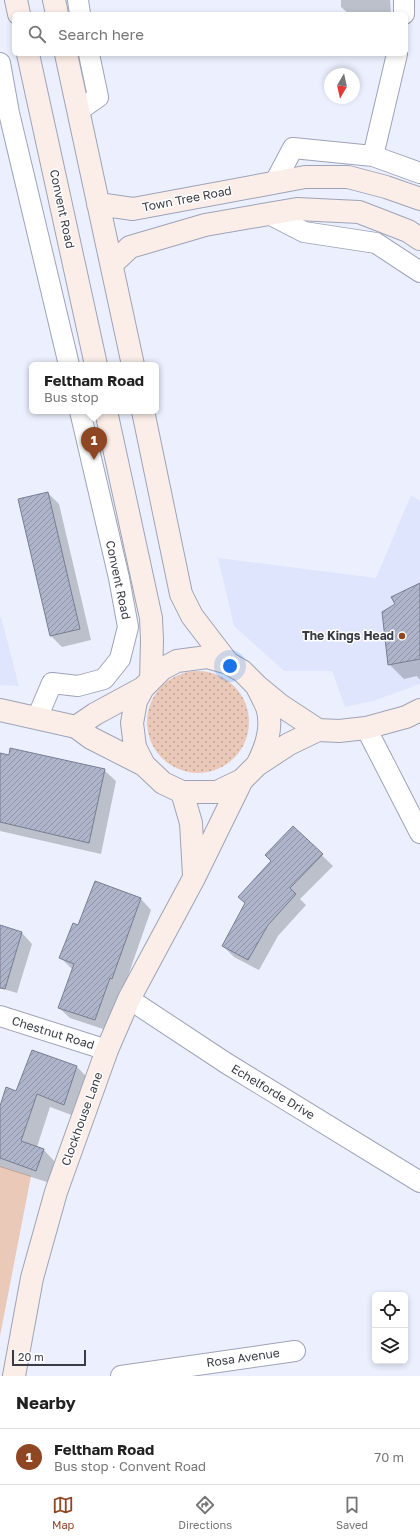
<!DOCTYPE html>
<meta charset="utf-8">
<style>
:root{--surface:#fff;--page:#f2f2f2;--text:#222;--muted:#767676;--line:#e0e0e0;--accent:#8e4722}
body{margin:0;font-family:"Golos Text",sans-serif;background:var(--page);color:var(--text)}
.controls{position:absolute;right:12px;bottom:12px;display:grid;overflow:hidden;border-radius:6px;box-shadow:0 2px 6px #0003}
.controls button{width:36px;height:36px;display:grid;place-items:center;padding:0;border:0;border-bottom:1px solid var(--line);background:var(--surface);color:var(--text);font:20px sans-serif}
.compass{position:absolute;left:324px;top:68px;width:36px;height:36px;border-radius:50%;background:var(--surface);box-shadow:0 2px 6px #0003;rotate:189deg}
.scale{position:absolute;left:12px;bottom:10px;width:74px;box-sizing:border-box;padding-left:4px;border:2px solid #3a3c45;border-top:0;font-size:11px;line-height:14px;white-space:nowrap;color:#3a3c45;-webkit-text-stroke:3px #fefefe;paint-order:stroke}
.you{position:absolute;left:230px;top:666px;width:14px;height:14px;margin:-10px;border:3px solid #fff;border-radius:50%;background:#1a73e8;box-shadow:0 0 0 6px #1a73e833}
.badge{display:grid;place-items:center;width:26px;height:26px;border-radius:50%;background:var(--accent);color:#fff;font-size:13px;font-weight:700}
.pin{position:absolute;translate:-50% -33px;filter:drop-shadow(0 1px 2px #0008)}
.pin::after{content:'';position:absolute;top:21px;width:14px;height:12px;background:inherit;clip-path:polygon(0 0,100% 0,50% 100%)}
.popup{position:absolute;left:29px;top:362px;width:130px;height:52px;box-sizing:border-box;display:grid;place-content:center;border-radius:6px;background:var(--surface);filter:drop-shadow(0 1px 3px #0005);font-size:13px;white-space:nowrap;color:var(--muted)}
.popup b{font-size:15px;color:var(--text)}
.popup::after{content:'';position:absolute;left:50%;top:100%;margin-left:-8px;border:8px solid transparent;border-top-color:var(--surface)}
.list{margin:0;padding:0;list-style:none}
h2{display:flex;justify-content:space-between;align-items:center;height:52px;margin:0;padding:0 16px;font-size:17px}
h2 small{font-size:13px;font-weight:400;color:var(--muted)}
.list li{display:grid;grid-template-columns:26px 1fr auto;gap:12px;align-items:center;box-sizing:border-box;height:56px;padding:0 16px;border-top:1px solid var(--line)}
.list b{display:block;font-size:15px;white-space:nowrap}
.list p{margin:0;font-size:13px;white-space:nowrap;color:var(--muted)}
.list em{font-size:13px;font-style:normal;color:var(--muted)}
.icon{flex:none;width:22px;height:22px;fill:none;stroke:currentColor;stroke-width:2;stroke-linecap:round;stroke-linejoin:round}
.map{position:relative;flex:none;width:420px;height:1376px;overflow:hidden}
.search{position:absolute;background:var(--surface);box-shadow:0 2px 6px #0003;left:12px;right:12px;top:12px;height:44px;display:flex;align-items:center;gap:10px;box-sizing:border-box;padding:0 14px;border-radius:6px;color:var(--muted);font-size:15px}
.sheet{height:108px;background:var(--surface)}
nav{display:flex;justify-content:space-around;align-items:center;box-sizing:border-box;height:56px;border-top:1px solid var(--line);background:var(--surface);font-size:11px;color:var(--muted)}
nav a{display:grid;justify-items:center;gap:2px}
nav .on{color:var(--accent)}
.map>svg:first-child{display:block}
.built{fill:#dfe5fd}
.grass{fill:url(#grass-dots)}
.green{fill:#ebc9b9}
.shadow{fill:#0003}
.building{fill:url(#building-hatch);stroke:#787e92}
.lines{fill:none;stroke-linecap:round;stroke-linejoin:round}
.minor-casing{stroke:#9ea3b8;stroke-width:22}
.secondary-casing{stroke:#9ea3b8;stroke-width:24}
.minor{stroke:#fff;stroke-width:20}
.secondary{stroke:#fbede7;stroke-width:22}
.poi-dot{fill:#8e4722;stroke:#fefefe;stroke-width:1.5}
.labels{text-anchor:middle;stroke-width:3;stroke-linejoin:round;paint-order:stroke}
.street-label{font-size:12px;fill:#3a3c45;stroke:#fefefe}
.poi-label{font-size:12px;font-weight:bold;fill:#3a3c45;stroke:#fefefe;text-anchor:end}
</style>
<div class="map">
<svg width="420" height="1376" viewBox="0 0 420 1376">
<defs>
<pattern id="grass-dots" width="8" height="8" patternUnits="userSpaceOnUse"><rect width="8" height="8" fill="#ebc9b9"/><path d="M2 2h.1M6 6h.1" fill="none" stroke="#bfa498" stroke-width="1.8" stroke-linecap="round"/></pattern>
<pattern id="building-hatch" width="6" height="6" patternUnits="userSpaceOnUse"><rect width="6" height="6" fill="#aeb4ca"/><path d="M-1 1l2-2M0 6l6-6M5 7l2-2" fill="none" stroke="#8f94a6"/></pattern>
</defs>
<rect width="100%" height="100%" fill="#ecf0fe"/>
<!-- built -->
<path class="built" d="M411 495 420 501V684L373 701 345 707 332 671H284L234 626 218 558 376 578Z
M0 617H1L19 686 0 685Z"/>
<!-- grass -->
<path class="grass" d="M147 722a51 51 0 1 1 102 0a51 51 0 1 1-102 0Z"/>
<!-- green -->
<path class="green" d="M0 1166 31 1176 0 1336Z"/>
<!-- shadow -->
<path class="shadow" d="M341 0H390L391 14H349L341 7Z
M48 493 59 504 91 640 62 647 51 636Z
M420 588V680L417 676 404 679 389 664Z
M0 754 104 770 116 781 101 854 0 831Z
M293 827 333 866 300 899 306 905 278 936 259 970 234 957 223 946Z
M141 899 151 910 129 973 123 989 121 988 106 1030 70 1018 59 1008 73 970 61 958 79 926Z
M0 926 22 933 32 944 17 993 0 988Z
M32 1051 77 1067 90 1080 77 1117 50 1107 37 1147 43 1149 56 1163 50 1183 0 1167V1109L17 1092Z"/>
<!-- building -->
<path class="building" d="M48 492 80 629 50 636 18 499Z
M420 583V659L388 665 382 612 395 604 391 597Z
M10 748 105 769 89 843 0 822V753L9 755Z
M293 826 323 854 290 888 296 894 268 925 248 960 222 946 245 903 238 897 271 861 265 855Z
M95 881 141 898 118 962 112 979 110 978 95 1020 58 1008 74 964 59 958 73 923 78 925Z
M0 925 22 932 5 989 0 988Z
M32 1050 77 1066 64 1105 37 1094 21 1141 44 1149 36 1171 0 1158V1106L6 1087 16 1091Z"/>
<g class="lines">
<!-- minor casing -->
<g class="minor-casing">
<path id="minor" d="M78 0 80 14
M404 14V0
M0 63 9 113 69 365
M78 111 98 97 89 54
M373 156 397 54
M275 182 293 148 373 156 420 173
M269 214 304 232 376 243 420 272
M37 718 52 683 78 686 104 679 120 659 128 627 119 578 80 411
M366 728 420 833
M129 999 226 1063 420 1182
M0 1016 107 1050
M121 1376 295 1351"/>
</g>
<!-- secondary casing -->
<g class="secondary-casing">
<path id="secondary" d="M16 0 19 14
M54 0 57 14
M28 54 96 365
M66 54 133 365
M98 204 133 209 305 177H348L386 187 420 199
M112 264 130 247 205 225 297 209 359 212 408 231 420 239
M106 411 151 618 152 640 151 680
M143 411 181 594 192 616 228 663
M0 710 76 727 91 738 144 765
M76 727 95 714 143 688
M318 730 280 705 257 686 242 671 228 663 207 657 177 661 162 669 143 688 136 701 132 723 135 747 144 765 163 783 182 792H217L242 780 257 765 289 744 318 730 339 731 366 728 406 717 420 710
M257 765C266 748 273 726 267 707 264 701 261 694 257 687
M182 792 191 823 194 875
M14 1376 32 1278 56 1192 107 1050 129 999 194 878 242 780"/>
</g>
<!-- minor -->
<use href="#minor" class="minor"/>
<!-- secondary -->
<use href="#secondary" class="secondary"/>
</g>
<!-- markers -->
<circle class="poi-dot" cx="402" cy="636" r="4"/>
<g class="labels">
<!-- street labels -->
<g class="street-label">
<text transform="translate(187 199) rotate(-11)" y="4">Town Tree Road</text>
<text transform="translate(62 209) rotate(78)" y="4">Convent Road</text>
<text transform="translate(118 580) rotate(78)" y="4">Convent Road</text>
<text transform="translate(53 1033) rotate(17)" y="4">Chestnut Road</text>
<text transform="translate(273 1092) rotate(31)" y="4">Echelforde Drive</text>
<text transform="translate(82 1119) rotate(-70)" y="4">Clockhouse Lane</text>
<text transform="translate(243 1358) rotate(-8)" y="4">Rosa Avenue</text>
</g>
<!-- poi labels -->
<g class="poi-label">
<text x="394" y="640">The Kings Head</text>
</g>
</g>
</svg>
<div class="controls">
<button><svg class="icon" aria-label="locate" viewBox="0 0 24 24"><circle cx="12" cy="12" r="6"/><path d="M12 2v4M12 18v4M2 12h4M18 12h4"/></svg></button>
<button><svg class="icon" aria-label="layers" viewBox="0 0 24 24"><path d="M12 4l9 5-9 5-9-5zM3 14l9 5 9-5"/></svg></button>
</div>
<svg class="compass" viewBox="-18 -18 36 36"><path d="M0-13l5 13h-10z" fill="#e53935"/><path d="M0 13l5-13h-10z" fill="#767676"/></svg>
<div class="scale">20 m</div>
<div class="you"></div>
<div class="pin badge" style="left:94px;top:460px">1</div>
<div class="popup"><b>Feltham Road</b>Bus stop</div>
<div class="search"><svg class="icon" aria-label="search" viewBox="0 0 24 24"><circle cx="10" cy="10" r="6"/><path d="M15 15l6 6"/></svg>Search here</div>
</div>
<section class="sheet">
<h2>Nearby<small></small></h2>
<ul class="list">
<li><span class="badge">1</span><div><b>Feltham Road</b><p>Bus stop · Convent Road</p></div><em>70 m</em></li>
</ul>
</section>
<nav>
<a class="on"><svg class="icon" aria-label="map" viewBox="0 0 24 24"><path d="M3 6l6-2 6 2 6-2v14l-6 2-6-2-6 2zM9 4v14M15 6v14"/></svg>Map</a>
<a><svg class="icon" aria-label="directions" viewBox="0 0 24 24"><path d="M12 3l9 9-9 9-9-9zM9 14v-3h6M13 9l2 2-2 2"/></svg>Directions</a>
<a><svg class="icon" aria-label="saved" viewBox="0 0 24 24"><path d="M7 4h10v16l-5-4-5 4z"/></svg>Saved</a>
</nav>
